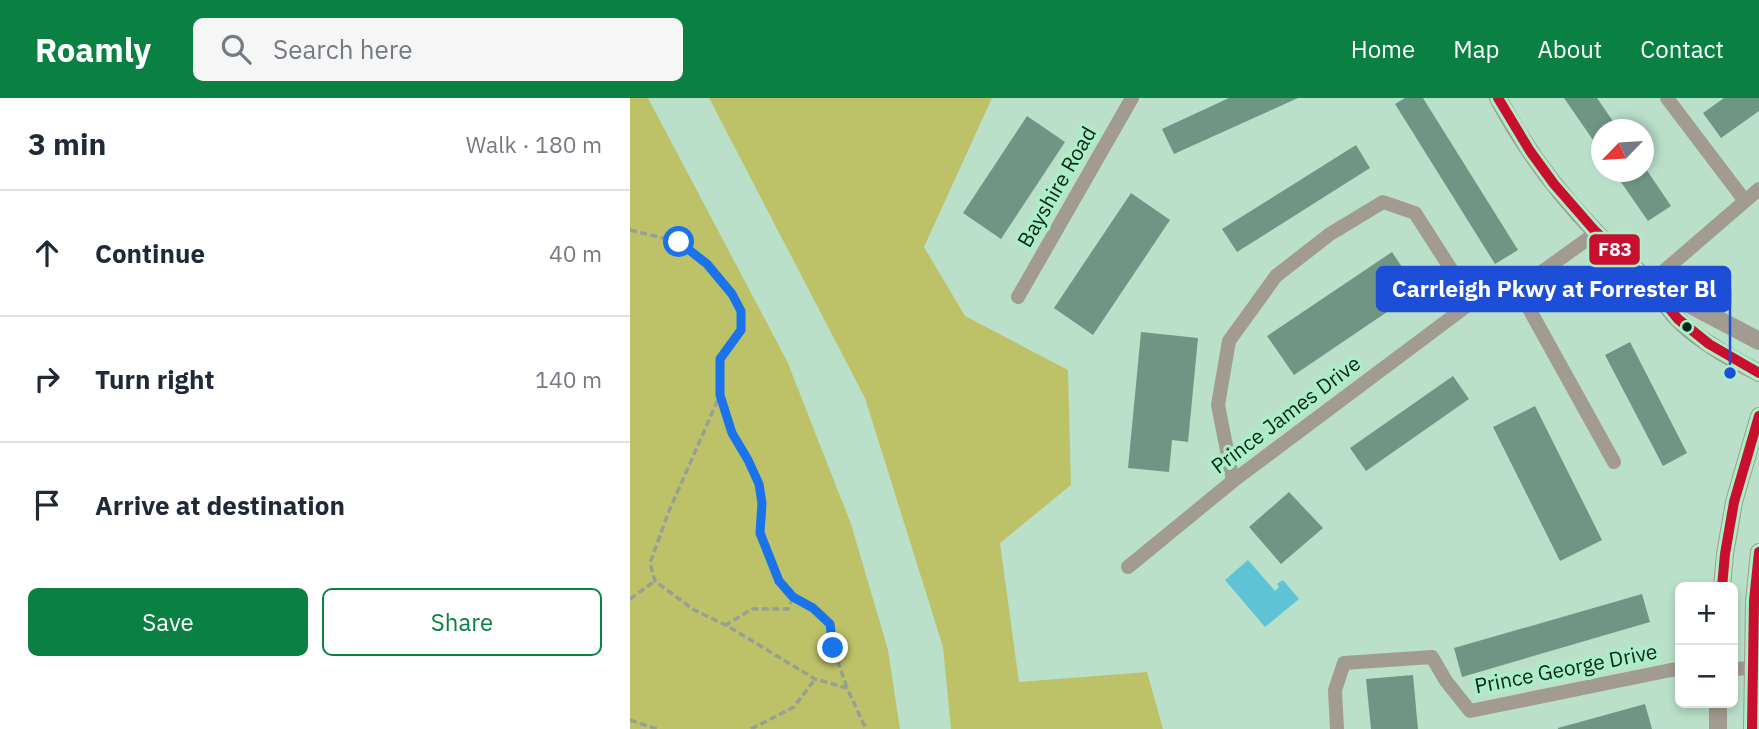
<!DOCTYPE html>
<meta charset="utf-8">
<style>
:root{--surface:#fff;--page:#f6f6f7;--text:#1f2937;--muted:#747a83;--line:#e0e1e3;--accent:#0b8043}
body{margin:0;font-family:"IBM Plex Sans",sans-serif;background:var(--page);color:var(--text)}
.controls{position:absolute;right:21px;bottom:21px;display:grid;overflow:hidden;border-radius:10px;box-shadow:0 4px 10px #0003}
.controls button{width:63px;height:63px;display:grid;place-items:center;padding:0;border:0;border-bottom:2px solid var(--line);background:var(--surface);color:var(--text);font:35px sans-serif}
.compass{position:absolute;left:961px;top:21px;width:63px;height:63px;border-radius:50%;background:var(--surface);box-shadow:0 4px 10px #0003;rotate:245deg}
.stop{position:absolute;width:21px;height:21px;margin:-16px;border:5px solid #1a73e8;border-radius:50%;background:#fff}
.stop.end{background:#1a73e8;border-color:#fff;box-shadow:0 2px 7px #0008}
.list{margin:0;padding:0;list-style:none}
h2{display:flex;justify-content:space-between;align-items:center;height:91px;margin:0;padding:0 28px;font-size:30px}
h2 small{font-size:23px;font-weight:400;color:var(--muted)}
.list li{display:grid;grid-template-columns:46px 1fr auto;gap:21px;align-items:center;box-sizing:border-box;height:126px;padding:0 28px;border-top:2px solid var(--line)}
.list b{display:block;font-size:26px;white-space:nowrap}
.list em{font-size:23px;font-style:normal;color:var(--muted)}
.actions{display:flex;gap:14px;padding:21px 28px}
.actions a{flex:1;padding:16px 0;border:2px solid var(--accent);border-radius:10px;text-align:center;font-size:24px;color:var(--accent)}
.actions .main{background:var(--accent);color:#fff}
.icon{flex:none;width:38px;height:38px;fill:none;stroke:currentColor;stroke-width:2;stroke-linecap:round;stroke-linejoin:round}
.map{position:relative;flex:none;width:1129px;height:631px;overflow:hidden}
header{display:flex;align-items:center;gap:42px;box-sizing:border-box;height:98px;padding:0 35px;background:var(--accent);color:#fff}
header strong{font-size:33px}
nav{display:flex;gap:38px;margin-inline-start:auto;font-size:24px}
.search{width:490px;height:63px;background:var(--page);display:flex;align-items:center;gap:18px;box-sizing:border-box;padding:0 24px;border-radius:10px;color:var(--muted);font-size:26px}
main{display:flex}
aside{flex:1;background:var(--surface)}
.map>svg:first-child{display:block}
.forest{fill:#bdc269}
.water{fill:#5ec3d4}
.building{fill:#6f9684}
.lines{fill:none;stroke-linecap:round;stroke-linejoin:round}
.path{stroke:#96a093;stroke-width:3.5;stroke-dasharray:7 3.5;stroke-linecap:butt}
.minor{stroke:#a29b8f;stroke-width:14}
.tertiary{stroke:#a29b8f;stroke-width:18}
.bus-1-casing{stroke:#abefc8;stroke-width:16}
.bus-1{stroke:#c8102e;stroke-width:10}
.route{stroke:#1a73e8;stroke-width:9}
.bus-dot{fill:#0a2618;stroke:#abefc8;stroke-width:2.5}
.labels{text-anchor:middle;stroke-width:7;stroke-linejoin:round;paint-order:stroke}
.street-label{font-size:21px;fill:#0a2618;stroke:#abefc8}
.leader{fill:none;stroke:#1d4ed8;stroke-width:2.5}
.callout-dot{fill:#1d4ed8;stroke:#abefc8;stroke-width:2.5}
.callout{fill:#1d4ed8;stroke:#1d4ed8;stroke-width:2.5}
.callout-label{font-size:23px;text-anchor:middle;font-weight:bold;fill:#fff}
.line-badge{stroke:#abefc8;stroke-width:2.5}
.badge-label{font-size:19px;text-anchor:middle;font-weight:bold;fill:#fff}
</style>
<header>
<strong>Roamly</strong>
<div class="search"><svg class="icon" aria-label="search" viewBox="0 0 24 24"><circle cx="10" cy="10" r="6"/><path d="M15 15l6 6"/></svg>Search here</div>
<nav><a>Home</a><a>Map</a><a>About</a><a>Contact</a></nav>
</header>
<main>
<aside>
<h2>3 min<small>Walk · 180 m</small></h2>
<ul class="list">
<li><svg class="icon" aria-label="ahead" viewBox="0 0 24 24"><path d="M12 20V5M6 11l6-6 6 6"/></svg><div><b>Continue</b></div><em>40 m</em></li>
<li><svg class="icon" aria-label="right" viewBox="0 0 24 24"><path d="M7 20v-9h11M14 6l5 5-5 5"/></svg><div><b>Turn right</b></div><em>140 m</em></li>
<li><svg class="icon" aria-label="arrive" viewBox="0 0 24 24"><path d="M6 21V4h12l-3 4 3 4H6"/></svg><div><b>Arrive at destination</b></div></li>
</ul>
<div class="actions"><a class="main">Save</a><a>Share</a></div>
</aside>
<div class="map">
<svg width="1129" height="631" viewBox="0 0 1129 631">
<rect width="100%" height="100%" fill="#bae0ca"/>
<!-- forest -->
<path class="forest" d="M0 0H18L157 263 221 426 258 552 270 631H0Z
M79 0H362L294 149 335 218 438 272 441 387 370 445 389 584 517 574 533 631H321L313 549 235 300Z"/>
<!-- water -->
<path class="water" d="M618 462 645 493 649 489 647 486 653 482 669 501 635 529 595 482Z"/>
<!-- building -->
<path class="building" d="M599 0H668L544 56 532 31Z
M775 0H793L888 152 865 166 765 6Z
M934 0H967L989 32H972V55Z
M1094 0H1129V13L1091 40 1073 15Z
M397 18 435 44 371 141 333 115Z
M726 47 740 70 607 154 592 131Z
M1014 68 1041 108 1018 123 984 74H1014Z
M501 95 540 122 463 237 424 210Z
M762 154 788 193 664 277 637 238Z
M511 234 568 240 558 344 542 342 539 374 498 370Z
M1000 244 1057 355 1033 368 975 257Z
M823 278 839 301 736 373 720 350Z
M905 308 972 442 930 463 863 329Z
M659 394 693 430 651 466 619 429Z
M1012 496 1020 524 832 579 824 550Z
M783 577 788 631H741L736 581Z
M1015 606 1022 631H928V630Z"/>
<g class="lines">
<!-- path -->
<path class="path" d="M0 132 49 144 77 166 101 196 112 213 111 232 90 261V297L39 413 20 465 25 483 64 512 96 527 185 581 217 590 236 631
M90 297 102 335 118 362 129 386 132 405 130 435 149 483 163 499 158 511H122L96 527
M163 499 183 510 200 526 203 550 217 590
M0 501 25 483
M0 622 27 631
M121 631 164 609 185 581"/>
<!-- minor -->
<path class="minor" d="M1037 0 1115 103
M1020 185 1129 91
M888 191 984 364
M388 199 502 0
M603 383 588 307 599 243 646 178 700 136 753 104 785 115 842 204
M498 469 603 383 842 204 888 191 966 135
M1103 571 1122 570
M707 631 705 592 714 565 802 559 816 583 840 613 1041 572 1050 571"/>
<!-- tertiary -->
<path class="tertiary" d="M868 0C894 49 926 93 965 133 982 151 1003 166 1019 185 1031 198 1039 214 1053 226 1071 243 1107 264 1129 275
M1023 187 1129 243
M1092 489 1095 456 1104 404 1129 318
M1088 605V631
M1122 631 1124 503 1129 454"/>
<!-- bus-1 casing -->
<g class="bus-1-casing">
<path id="bus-1" d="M868 0 900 53 924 86 965 133 1013 178 1048 221 1079 246 1129 275
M1092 489 1095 456 1104 404 1129 318
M1122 631 1124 503 1129 454"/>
</g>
<!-- bus-1 -->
<use href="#bus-1" class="bus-1"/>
</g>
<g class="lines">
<!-- route -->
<path class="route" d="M49 144 77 166 102 196 111 213V232L90 261V297L102 335 118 362 129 386 132 405 130 435 149 483 163 499 183 510 200 526 203 550"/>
</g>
<!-- markers -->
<circle class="bus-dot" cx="1057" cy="229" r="6"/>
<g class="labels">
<!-- street labels -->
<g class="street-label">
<text transform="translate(427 89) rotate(-60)" y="7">Bayshire Road</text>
<text transform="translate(656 317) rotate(-37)" y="7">Prince James Drive</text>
<text transform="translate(936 571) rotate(-11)" y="7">Prince George Drive</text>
</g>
</g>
<!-- callouts -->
<path class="leader" d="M1100 275L1100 191"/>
<circle class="callout-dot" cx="1100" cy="275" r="7"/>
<rect class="callout" x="747" y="169" width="353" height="44" rx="7"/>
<g class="callout-label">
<text x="924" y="199">Carrleigh Pkwy at Forrester Bl</text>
</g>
<rect class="line-badge" x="958" y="135" width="53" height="33" rx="7" fill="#c8102e"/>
<g class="badge-label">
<text x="985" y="158">F83</text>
</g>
</svg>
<div class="controls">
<button>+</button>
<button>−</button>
</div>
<svg class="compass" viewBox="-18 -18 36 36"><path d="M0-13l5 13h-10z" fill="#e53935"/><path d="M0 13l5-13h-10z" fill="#747a83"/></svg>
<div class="stop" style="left:49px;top:144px"></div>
<div class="stop end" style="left:203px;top:550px"></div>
</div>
</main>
